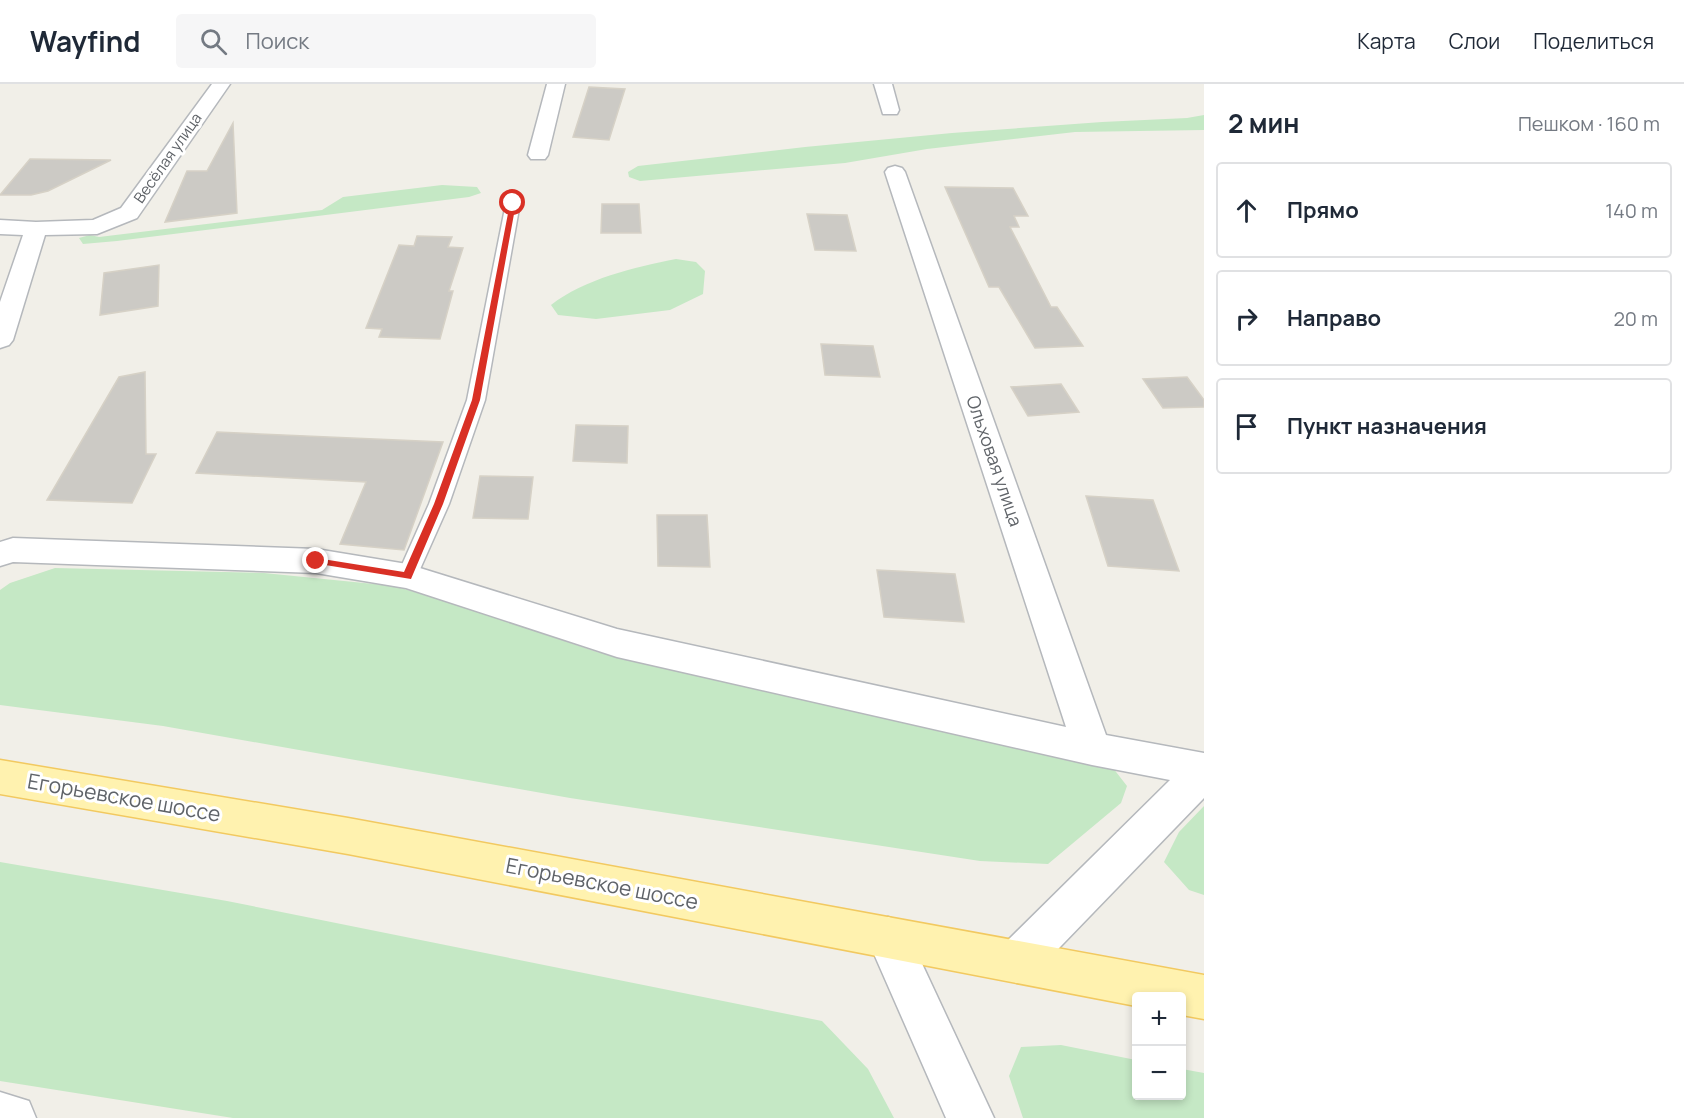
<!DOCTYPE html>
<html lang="ru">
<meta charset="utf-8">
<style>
:root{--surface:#fff;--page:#f6f6f7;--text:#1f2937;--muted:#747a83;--line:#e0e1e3}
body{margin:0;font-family:Manrope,sans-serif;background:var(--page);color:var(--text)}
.controls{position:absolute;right:18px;bottom:18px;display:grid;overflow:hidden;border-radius:6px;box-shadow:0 3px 9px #0003}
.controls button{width:54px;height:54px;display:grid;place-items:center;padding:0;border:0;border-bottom:2px solid var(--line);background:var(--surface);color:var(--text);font:30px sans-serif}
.stop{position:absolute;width:18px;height:18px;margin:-14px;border:4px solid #d93025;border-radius:50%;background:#fff}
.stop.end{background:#d93025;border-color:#fff;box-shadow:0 2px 6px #0008}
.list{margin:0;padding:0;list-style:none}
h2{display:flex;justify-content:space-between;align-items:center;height:78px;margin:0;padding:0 24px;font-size:26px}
h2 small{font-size:20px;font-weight:400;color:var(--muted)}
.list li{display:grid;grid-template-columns:39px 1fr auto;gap:18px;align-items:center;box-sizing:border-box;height:96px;margin:0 12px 12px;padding:0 12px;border:2px solid var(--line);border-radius:6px}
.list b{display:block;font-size:22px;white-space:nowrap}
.list em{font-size:20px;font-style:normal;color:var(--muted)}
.icon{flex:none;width:33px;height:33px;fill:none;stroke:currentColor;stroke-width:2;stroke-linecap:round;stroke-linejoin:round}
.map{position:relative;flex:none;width:1204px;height:1034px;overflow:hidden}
header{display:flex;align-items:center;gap:36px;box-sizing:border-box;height:84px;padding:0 30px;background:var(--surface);border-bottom:2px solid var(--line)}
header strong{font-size:28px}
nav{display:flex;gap:33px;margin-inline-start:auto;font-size:21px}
.search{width:420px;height:54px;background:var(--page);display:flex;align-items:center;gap:15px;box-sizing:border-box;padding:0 21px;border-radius:6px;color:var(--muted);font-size:22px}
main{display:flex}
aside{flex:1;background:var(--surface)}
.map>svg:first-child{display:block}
.green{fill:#c5e8c5}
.building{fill:#cccac5;stroke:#d6d1c6;stroke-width:1.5}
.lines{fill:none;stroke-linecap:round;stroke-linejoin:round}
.lane-casing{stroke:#b5b8bc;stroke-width:3}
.street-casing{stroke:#b5b8bc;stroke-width:3}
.primary-casing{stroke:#f2c960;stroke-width:3}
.lane{fill:#fff;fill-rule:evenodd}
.street{fill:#fff;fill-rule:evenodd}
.primary{fill:#fff2af;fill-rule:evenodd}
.route{fill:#d93025}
.labels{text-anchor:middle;stroke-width:6;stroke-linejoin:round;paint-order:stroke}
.far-street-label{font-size:15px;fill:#5f6368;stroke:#fff}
.street-label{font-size:18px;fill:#5f6368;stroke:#fff}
.near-street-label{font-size:21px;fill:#5f6368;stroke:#fff}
</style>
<header>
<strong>Wayfind</strong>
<div class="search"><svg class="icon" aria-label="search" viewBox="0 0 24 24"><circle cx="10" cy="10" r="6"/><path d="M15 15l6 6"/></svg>Поиск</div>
<nav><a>Карта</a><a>Слои</a><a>Поделиться</a></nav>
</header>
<main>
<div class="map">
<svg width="1204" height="1034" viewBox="0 0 1204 1034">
<rect width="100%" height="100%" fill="#f1efe8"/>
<!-- green -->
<path class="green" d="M1204 31V46L1075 48 927 65 845 79 640 97 629 93 628 88 638 82 805 63 952 49 1102 38 1187 34Z
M442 101 477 103 481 109 469 113 117 157 83 160 79 154 90 151 99 153 322 126 343 113Z
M676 175 696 178 705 187 703 210 670 226 596 235 558 231 551 221C584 195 635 183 676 175Z
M55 484 264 489 394 502 455 520 597 568 1113 684 1127 702 1121 719 1048 780 980 777 570 714 163 642 0 621V506L10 499Z
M1204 722V811L1189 806 1164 778 1179 748Z
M0 778 227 817 822 937 868 985 894 1034H233L0 997Z
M1061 961 1136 976V1012H1182V985L1204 989V1034H1023L1009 992 1021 963Z"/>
<!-- building -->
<path class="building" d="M589 3 625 5 609 56 573 53Z
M233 39 237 129 165 138 187 87H207Z
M30 75 111 76 48 107 31 111H0Z
M945 103 1013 104 1028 132H1014L1019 143H1010L1051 223H1057L1083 262 1035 264 999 203H989Z
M602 120H639L641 149H601Z
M807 130 847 131 856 167 815 166Z
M417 152 452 153 448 163 463 164 449 207H453L440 255 379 253 382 245 366 244 399 161 414 162Z
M159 181 158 222 100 231 104 189Z
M821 260 873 262 880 293 825 291Z
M145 288 146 370H156L132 419 47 416 119 293Z
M1187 293 1204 316V323L1163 324 1143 295Z
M1061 300 1079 328 1028 332 1011 303Z
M576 341 628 342 627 379 573 377Z
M217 348 443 358 404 466 340 460 366 398 196 389Z
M480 392 533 393 528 435 473 434Z
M1086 412 1153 416 1179 487 1108 482Z
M657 431H707L710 483 658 482Z
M877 486 955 490 964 538 884 533Z"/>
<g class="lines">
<!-- lane casing -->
<g class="lane-casing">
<path id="lane" d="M513 115 520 119 485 316 449 420 417 492 414 497 407 500 400 497 397 492 429 420 467 316 506 119Z"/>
</g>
<!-- street casing -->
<g class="street-casing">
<path id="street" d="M212 0H230L137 134 97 150 45 151 13 256 9 261 0 264V218L23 151 0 150V136L36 138 93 136 121 124Z
M547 0H565L548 71 545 75H531L528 71Z
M874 0H892L899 26 897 30H883Z
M895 82 902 84 905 88 1106 651 1204 669V714L1032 892 1017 899 1002 892 995 877 1002 862 1170 696 1092 681 617 573 406 504 316 489 13 478 0 482V458L13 454 316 465 407 480 617 545 1066 643 885 88 888 84Z
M888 833 903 839 994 1034H946L867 854 873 839Z
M0 1008 29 1017 36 1034H0Z"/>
</g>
<!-- primary casing -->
<g class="primary-casing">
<path id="primary" d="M0 676 348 734 1204 891V935L1182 931V912H1136V922L348 770 0 710Z"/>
</g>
<!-- lane -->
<use href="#lane" class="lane"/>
<!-- street -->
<use href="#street" class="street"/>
<!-- primary -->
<use href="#primary" class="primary"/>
</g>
<!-- route -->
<path class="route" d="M513 117 516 119 480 316 443 420 411 495 313 479 311 477 316 474 404 488 434 420 472 316 510 119Z"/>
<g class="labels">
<!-- far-street labels -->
<g class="far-street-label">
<text transform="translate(168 74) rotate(-55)" y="5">Весёлая улица</text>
</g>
<!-- street labels -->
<g class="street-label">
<text transform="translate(994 377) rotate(71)" y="6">Ольховая улица</text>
</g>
<!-- near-street labels -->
<g class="near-street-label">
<text transform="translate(124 714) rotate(10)" y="7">Егорьевское шоссе</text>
<text transform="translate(602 800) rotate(11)" y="7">Егорьевское шоссе</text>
</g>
</g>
</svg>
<div class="controls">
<button>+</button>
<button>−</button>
</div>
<div class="stop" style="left:513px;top:119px"></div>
<div class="stop end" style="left:316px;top:477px"></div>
</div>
<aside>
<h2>2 мин<small>Пешком · 160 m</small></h2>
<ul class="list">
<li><svg class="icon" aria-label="ahead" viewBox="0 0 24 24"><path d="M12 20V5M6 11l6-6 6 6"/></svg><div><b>Прямо</b></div><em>140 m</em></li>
<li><svg class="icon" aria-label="right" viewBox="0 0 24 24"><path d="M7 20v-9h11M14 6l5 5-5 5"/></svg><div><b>Направо</b></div><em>20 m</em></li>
<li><svg class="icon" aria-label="arrive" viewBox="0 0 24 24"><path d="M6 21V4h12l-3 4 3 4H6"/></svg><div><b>Пункт назначения</b></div></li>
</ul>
</aside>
</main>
